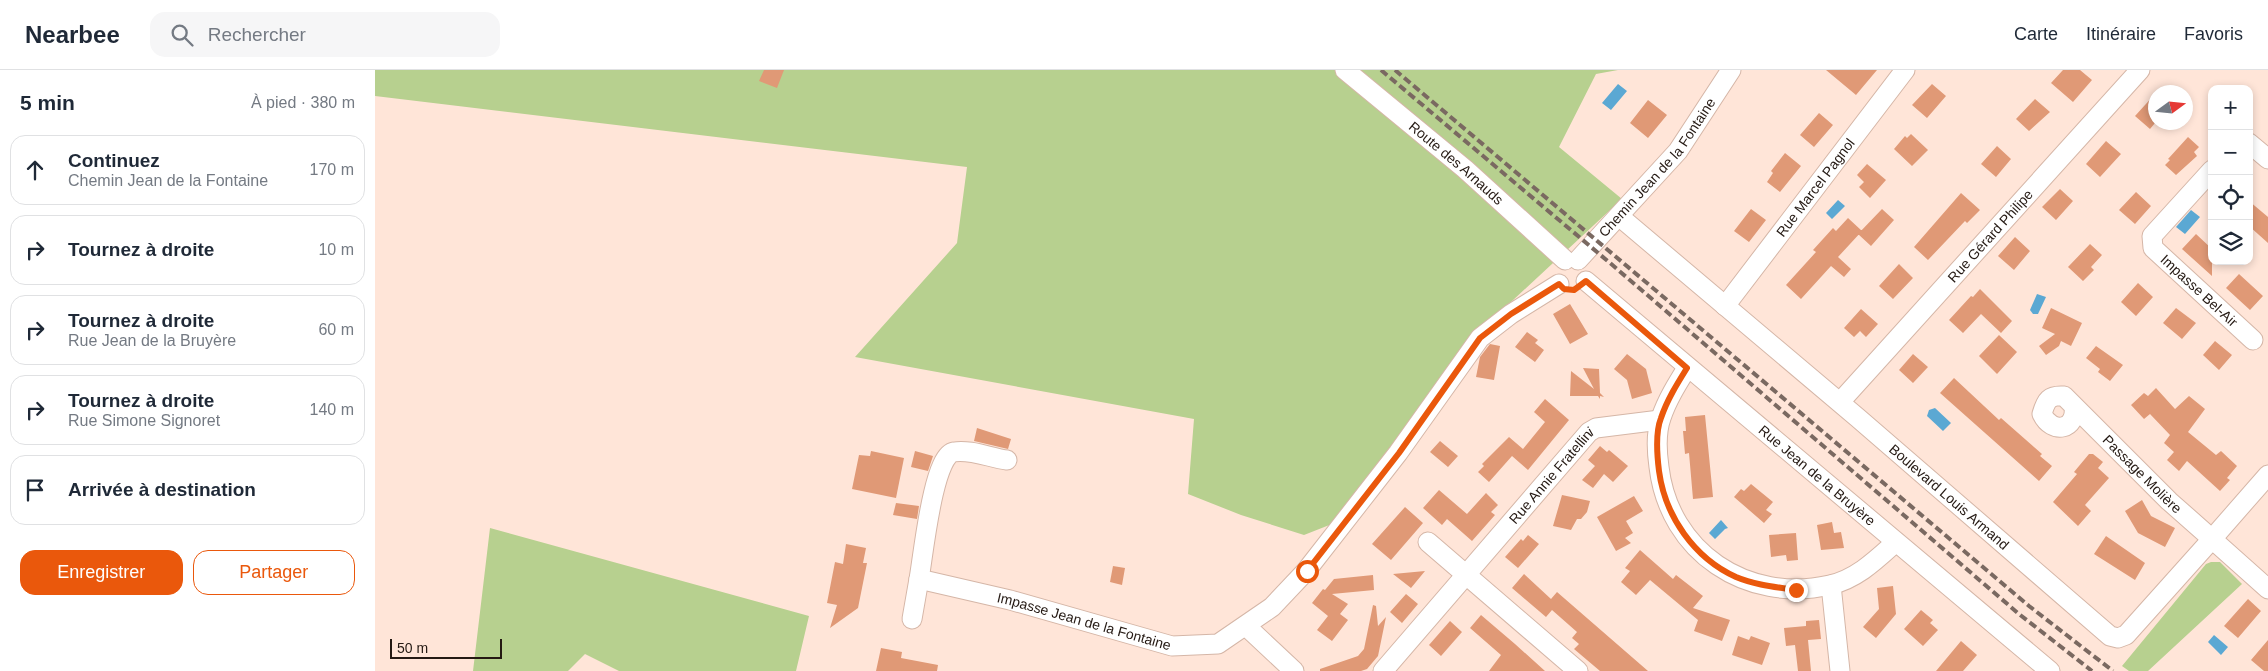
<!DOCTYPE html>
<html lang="fr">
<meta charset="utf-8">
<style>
:root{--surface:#fff;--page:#f6f6f7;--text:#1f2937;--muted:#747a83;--line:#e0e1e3;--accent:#ea580c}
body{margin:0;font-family:Helvetica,sans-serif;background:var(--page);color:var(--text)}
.controls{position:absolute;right:15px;top:15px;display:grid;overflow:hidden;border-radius:10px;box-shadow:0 2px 8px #0003}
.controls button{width:45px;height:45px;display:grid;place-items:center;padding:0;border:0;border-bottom:1px solid var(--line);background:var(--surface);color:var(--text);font:25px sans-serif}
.compass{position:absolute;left:1773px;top:15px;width:45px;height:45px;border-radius:50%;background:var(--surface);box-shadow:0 2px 8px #0003;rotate:75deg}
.scale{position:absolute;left:15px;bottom:12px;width:112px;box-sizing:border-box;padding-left:5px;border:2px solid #241913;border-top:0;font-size:14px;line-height:18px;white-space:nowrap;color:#241913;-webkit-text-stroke:4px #ffe5d8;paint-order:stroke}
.stop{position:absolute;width:15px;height:15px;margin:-11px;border:4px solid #ea580c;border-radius:50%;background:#fff}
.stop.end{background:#ea580c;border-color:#fff;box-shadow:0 1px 5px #0008}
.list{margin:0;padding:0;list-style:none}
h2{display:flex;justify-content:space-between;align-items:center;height:65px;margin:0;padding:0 20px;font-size:21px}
h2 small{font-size:16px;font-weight:400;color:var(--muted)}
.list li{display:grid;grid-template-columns:32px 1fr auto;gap:15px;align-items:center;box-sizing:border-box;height:70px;margin:0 10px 10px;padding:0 10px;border:1px solid var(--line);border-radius:15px}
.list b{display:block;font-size:19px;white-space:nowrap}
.list p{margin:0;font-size:16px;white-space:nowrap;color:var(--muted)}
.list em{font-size:16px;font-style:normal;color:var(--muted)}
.actions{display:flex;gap:10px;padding:15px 20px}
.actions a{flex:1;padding:11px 0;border:1px solid var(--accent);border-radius:15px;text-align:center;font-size:18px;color:var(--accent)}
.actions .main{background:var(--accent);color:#fff}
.icon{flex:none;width:28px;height:28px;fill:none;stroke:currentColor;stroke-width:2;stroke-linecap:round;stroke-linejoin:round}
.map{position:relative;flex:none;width:1893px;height:601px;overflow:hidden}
header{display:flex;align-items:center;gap:30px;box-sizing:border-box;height:70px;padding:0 25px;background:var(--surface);border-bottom:1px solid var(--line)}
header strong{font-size:24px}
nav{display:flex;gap:28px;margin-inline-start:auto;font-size:18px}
.search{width:350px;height:45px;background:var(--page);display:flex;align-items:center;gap:12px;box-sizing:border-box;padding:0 18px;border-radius:15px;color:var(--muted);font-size:19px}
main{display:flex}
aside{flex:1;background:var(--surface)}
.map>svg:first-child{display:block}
.green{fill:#b7d08f}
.water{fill:#5ba8d3}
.building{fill:#e09976}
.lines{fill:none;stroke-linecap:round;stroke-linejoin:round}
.minor-casing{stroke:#d5b6a7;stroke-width:21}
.minor{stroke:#fff;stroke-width:19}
.rail{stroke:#7a6961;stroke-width:4;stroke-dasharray:8 4;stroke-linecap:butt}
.route{stroke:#ea580c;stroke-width:6}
.labels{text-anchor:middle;stroke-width:4;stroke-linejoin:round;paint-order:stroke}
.street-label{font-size:14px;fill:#241913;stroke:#ffe5d8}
</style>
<header>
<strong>Nearbee</strong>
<div class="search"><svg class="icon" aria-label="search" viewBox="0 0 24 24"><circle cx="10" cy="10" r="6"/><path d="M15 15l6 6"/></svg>Rechercher</div>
<nav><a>Carte</a><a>Itinéraire</a><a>Favoris</a></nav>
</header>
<main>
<aside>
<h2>5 min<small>À pied · 380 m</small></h2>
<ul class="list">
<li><svg class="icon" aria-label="ahead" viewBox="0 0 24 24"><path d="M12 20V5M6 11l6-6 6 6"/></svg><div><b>Continuez</b><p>Chemin Jean de la Fontaine</p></div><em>170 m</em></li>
<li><svg class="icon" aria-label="right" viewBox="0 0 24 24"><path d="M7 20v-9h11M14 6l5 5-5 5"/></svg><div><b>Tournez à droite</b></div><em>10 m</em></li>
<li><svg class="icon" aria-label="right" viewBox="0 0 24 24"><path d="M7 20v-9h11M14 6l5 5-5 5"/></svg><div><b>Tournez à droite</b><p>Rue Jean de la Bruyère</p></div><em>60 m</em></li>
<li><svg class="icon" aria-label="right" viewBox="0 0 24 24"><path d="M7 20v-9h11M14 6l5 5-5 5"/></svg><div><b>Tournez à droite</b><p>Rue Simone Signoret</p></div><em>140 m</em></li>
<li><svg class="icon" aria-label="arrive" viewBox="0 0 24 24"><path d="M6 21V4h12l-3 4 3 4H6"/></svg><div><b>Arrivée à destination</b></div></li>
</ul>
<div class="actions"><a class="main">Enregistrer</a><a>Partager</a></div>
</aside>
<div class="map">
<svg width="1893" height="601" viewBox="0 0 1893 601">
<rect width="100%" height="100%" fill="#ffe5d8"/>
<!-- green -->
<path class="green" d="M0 0H1243L1221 4 1184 77 1247 129 1094 271 962 452 929 465 866 445 813 424 819 349 480 287 582 173 592 97 0 26Z
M115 458 434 546 421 601H244L210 584 193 601H98Z
M1836 492H1845L1867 514 1773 601H1754L1747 596 1831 494Z"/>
<!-- water -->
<path class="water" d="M1243 14 1252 21 1236 40 1227 33Z
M1463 130 1470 136 1457 149 1451 143Z
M1816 140 1825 147 1810 164 1801 157Z
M1662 224 1671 227 1663 244H1658L1655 240Z
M1560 338 1576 353 1568 361 1552 346 1554 340Z
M1346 450 1353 458 1350 459 1340 469 1334 463Z
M1839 565 1853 577 1846 585 1833 572Z"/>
<!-- building -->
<path class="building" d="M389 0H409L402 18 384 11Z
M1451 0H1502L1481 25Z
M1688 0H1705L1717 10 1698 32 1676 13Z
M1557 14 1571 26 1552 48 1537 35Z
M1780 24V53L1775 59 1760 46Z
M1660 29 1675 42 1654 61 1641 49Z
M1273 30 1292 45 1273 68 1255 53Z
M1444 43 1458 55 1439 77 1425 65Z
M1536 64 1553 80 1537 96 1519 79 1530 66 1532 68Z
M1813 67 1824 77 1819 82 1822 86 1801 105 1790 95 1795 90 1793 89Z
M1731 71 1746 84 1725 107 1711 94Z
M1622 76 1636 89 1621 107 1606 94Z
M1410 83 1426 96 1405 122 1392 112 1398 103 1396 101Z
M1492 94 1511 110 1495 128 1484 117 1489 112 1482 105Z
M1685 119 1698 131 1681 150 1667 137Z
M1761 122 1776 136 1760 154 1744 140Z
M1586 123 1605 140 1592 153 1590 151 1553 190 1539 177Z
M1874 131 1893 147V173L1874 156Z
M1376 139 1391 150 1374 172 1359 161Z
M1507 139 1519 150 1496 176 1483 164Z
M1473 148 1487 161 1463 187 1476 199 1469 207 1456 196 1426 229 1411 215 1441 182 1438 180 1458 158 1461 161Z
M1821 164 1837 179V206L1807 179Z
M1640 167 1655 181 1639 200 1623 186Z
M1715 174 1727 185 1716 197 1719 200 1708 211 1693 197Z
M1524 194 1538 208 1518 229 1504 216Z
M1864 204 1888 226 1875 240 1851 218Z
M1763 213 1778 227 1761 246 1746 232Z
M1605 219 1637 251 1626 263 1606 244 1588 263 1574 250 1596 226 1598 227Z
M1195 234 1213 264 1195 274 1178 244Z
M1676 238 1707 253 1696 276 1686 271 1684 276 1671 285 1664 276 1680 264 1667 258Z
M1801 238 1821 253 1807 269 1788 253Z
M1486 239 1503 254 1491 267 1485 261 1479 267 1469 258Z
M1152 262 1163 270 1160 273 1169 280 1160 292 1140 277Z
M1624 265 1642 282 1622 304 1604 286Z
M1840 271 1857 285 1844 300 1828 285Z
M1115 274 1125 276 1119 310 1101 307 1105 287Z
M1721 276 1748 295 1735 311 1723 302 1725 299 1711 288Z
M1252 284 1271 299 1277 323 1257 329 1252 310 1239 299Z
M1538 284 1553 297 1538 313 1524 300Z
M1208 298 1224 299 1225 323 1229 327 1225 326V329L1223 326H1195L1196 301 1219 319Z
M1579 308 1624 350 1626 348 1667 384 1665 386 1677 396 1664 411 1565 323Z
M1781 318 1800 339 1814 326 1830 339 1813 362 1841 385 1846 381 1862 396 1852 408 1855 410 1845 421 1812 391 1804 401 1792 390 1799 382 1789 373 1795 365 1775 344 1769 349 1756 335 1769 323 1773 326Z
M1170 329 1194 350 1153 400 1137 386 1114 412 1103 402 1109 396 1107 394 1134 367 1148 379 1170 352 1159 342Z
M1330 345 1338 427 1318 429 1314 383 1310 384 1308 361H1311L1310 347Z
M602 358 636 369 633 379 599 371Z
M1065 371 1083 386 1073 397 1055 382Z
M1225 376 1232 382 1234 380 1253 396 1238 412 1229 404 1218 418 1207 410 1220 396 1213 390Z
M496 381 529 388 521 428 477 419 484 385 495 386Z
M540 381 558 386 553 401 536 397Z
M1714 384H1718L1728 392 1723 398 1734 408 1710 435 1716 441 1703 456 1678 432 1702 404 1699 402Z
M1376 414 1398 432 1391 440 1397 444 1389 453 1359 427 1366 419 1369 421Z
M1064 420 1092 444 1111 423 1123 435 1116 442 1120 445 1097 471 1072 449 1067 455 1048 438Z
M1187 425 1215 431 1212 442 1206 449H1202L1196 460 1178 456Z
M1259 426 1268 441 1251 451 1258 463 1250 468 1256 473 1241 481 1222 447Z
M1767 430 1776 446 1800 458 1790 477 1763 463 1750 441Z
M521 433 544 436 542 449 518 445Z
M1030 437 1048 453 1016 490 997 474Z
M1457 452 1459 463 1466 462 1469 478 1446 480 1442 455Z
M1421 463 1423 490 1412 491 1411 485 1396 487 1394 465Z
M1153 465 1164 474 1143 498 1130 487 1146 469 1148 471Z
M1731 466 1770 493 1760 510 1719 484Z
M471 474 491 478 488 493H492L483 538 455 558 462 535 452 533 460 492 468 494Z
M1265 480 1298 509 1301 505 1328 526 1318 538 1355 550 1347 571 1319 561 1323 550 1275 510 1261 525 1246 512 1255 501 1250 498Z
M738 496 750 498 747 515 735 512Z
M1050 501 1036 518 1018 504Z
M1149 504 1176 529 1182 522 1273 601H1225L1199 579 1204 574 1197 568 1202 562 1177 540 1171 547 1137 518Z
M998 505 999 520 957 524 973 534 965 544 973 550 957 571 942 560 953 546 937 533 948 519 950 520 959 509Z
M1518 516 1521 544 1501 568 1488 557 1504 539 1502 518Z
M1031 524 1043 534 1027 553 1015 542Z
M1873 529 1886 541 1863 568 1849 556Z
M998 535 1001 536 1003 556 1011 547 1003 586 992 599 986 601H945V599L983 586 989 579Z
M1546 540 1558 550 1555 553 1563 560 1548 576 1529 559Z
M1106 545 1140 574 1170 601H1114L1126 585 1095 558Z
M1444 550 1446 569 1433 570 1436 601H1423L1420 575 1411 576 1409 558 1431 556V551Z
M1075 551 1087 562 1066 586 1054 575Z
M1363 566 1374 570 1376 566 1395 573 1387 595 1357 585Z
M1893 570V601H1889L1876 590Z
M1586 571 1602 585 1588 601H1561Z
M506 578 527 582 526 588 563 595 562 601H501Z"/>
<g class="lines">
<!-- minor casing -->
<g class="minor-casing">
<g id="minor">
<path id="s1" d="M970 0 1090 99 1190 190"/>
<path d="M1874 73 1893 89"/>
<path id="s2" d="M1837 100 1777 166 1778 178 1878 270"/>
<path id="s3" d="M1245 147 1483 348 1735 566 1743 568 1751 565 1837 469 1893 519"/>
<path id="s4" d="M1203 190 1303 81 1356 0"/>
<path id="s5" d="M1211 211 1675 601"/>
<path id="s6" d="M1350 236 1530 0"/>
<path d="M1312 298C1302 314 1292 330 1286 348 1281 362 1282 383 1284 397 1294 482 1372 534 1455 515 1482 509 1502 489 1521 472"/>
<path id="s7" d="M1465 332 1765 0"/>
<path id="s8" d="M1699 336C1702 360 1677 365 1667 344 1671 330 1674 325 1689 326L1794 431 1837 469 1893 405"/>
<path id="s9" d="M632 390C616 388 595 379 579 382 558 385 548 488 544 509L635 530 797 576 843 574 897 537 931 501 1023 383 1105 268 1136 244 1184 214"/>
<path d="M1053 472 1203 601"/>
<path d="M1456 515 1465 601"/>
<path d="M537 549 544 509"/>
<path d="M871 556 919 601"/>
<path id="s10" d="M1008 601 1214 362 1221 358 1285 350"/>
</g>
</g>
<!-- minor -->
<use href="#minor" class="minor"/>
<!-- rail -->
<path class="rail" d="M1006 0 1235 193 1644 544 1717 601
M1020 0 1654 536 1738 601"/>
</g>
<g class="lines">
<!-- route -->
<path class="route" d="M932 501 1024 383 1105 268 1136 244 1184 214 1189 219 1199 220 1211 211 1312 298C1302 314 1292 330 1286 348 1280 363 1282 385 1284 401 1290 446 1319 488 1361 507 1380 515 1401 517 1421 520"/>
</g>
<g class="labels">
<!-- street labels -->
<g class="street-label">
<text dy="5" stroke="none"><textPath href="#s1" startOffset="145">Route des Arnauds</textPath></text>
<text dy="5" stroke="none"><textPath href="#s4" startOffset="122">Chemin Jean de la Fontaine</textPath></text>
<text dy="5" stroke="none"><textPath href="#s6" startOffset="149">Rue Marcel Pagnol</textPath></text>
<text dy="5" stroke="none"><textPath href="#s7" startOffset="224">Rue Gérard Philipe</textPath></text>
<text dy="5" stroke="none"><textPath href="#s2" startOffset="164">Impasse Bel-Air</textPath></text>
<text dy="5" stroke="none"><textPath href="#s8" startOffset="195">Passage Molière</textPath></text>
<text dy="5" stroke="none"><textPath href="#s5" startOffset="302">Rue Jean de la Bruyère</textPath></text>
<text dy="5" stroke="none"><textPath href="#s10" startOffset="258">Rue Annie Fratellini</textPath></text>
<text dy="5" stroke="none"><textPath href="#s3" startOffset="432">Boulevard Louis Armand</textPath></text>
<text dy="5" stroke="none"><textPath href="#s9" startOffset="359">Impasse Jean de la Fontaine</textPath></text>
</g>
</g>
</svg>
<div class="controls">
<button>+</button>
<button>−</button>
<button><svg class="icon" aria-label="locate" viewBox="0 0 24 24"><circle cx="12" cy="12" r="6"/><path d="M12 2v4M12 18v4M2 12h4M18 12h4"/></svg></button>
<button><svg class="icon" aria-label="layers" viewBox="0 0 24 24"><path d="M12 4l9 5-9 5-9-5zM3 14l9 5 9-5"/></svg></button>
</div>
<svg class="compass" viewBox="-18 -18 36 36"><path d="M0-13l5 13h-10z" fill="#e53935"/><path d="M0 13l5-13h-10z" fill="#747a83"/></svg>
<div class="scale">50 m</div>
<div class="stop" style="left:932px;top:501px"></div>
<div class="stop end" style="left:1421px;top:520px"></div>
</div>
</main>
